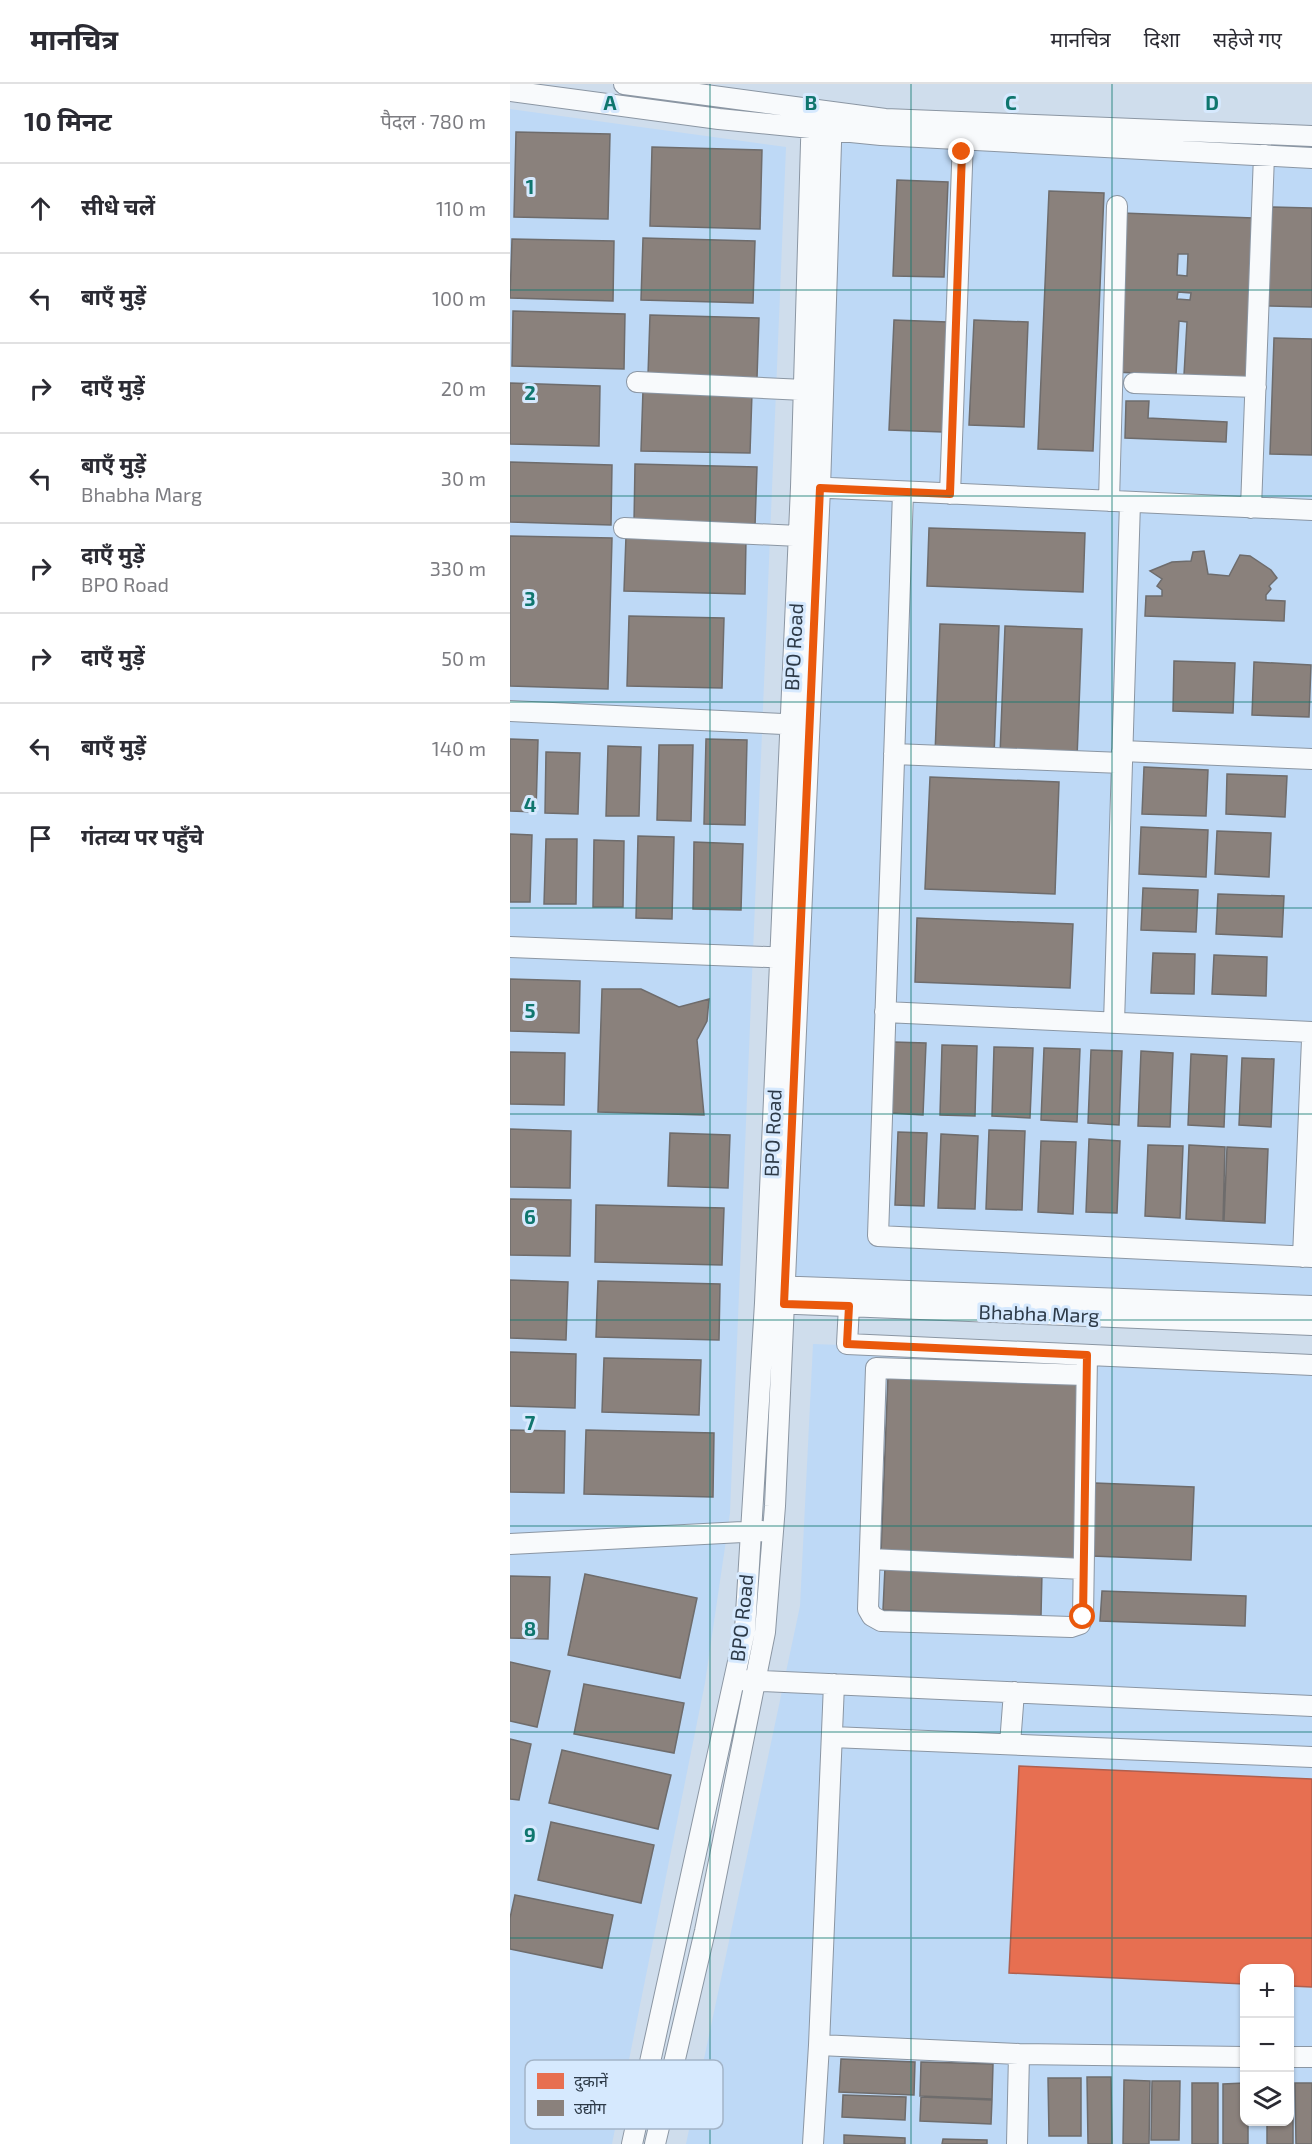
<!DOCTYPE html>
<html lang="hi">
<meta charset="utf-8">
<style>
:root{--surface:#fff;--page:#f2f2f3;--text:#2b2b33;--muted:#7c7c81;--line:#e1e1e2}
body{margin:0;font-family:"Exo 2","Noto Sans Devanagari",sans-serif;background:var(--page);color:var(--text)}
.controls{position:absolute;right:18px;bottom:18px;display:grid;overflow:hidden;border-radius:12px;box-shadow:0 2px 4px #0004}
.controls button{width:54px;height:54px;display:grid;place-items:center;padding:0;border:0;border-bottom:2px solid var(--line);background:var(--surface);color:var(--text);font:30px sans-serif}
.stop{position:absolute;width:18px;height:18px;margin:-14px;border:4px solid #ea580c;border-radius:50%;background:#fff}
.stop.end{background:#ea580c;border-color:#fff;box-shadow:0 2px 6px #0008}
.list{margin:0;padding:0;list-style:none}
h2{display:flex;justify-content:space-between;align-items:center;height:78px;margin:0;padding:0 24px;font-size:26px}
h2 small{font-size:20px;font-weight:400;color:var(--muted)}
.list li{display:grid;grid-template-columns:39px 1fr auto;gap:18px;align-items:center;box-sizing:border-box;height:90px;padding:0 24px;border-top:2px solid var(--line)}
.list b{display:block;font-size:22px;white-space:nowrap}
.list p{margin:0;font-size:20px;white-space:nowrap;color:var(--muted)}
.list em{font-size:20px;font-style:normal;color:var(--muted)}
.icon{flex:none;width:33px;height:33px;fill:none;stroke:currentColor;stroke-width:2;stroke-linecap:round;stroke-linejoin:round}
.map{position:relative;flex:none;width:802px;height:2060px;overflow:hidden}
header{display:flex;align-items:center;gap:36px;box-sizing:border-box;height:84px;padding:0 30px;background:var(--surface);border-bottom:2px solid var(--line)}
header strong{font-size:28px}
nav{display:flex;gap:33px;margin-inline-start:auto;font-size:21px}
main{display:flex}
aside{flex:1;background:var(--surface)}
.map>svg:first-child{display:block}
.built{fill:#bed9f6;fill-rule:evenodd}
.shops{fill:#e76f51;stroke:#af5f4e;stroke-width:1.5}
.industry{fill:#8a817c;stroke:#6e6c6c;stroke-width:1.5;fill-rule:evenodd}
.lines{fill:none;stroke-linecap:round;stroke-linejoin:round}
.minor-casing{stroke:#8b96a3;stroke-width:22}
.minor{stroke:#f8fafc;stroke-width:20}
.route{stroke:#ea580c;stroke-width:8}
.grid{fill:none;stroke:#0f766e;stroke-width:1.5;stroke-opacity:0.55}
.labels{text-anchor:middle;stroke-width:6;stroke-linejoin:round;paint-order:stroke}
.street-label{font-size:20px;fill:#2d3a48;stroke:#d6e9fe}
.key{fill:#d6e9fe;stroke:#a3b4c7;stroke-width:1.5}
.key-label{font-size:16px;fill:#2d3a48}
.grid-label{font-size:20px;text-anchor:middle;font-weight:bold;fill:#0f766e;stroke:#d6e9fe;stroke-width:6;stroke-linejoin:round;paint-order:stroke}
</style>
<header>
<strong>मानचित्र</strong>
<nav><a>मानचित्र</a><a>दिशा</a><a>सहेजे गए</a></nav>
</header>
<main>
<aside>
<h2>10 मिनट<small>पैदल · 780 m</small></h2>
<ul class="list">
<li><svg class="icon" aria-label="ahead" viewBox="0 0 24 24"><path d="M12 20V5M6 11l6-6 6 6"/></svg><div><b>सीधे चलें</b></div><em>110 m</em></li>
<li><svg class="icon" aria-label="left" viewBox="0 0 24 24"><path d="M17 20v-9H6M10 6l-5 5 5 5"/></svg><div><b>बाएँ मुड़ें</b></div><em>100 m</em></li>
<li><svg class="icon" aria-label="right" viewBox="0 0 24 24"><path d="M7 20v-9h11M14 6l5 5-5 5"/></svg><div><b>दाएँ मुड़ें</b></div><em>20 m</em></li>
<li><svg class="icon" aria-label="left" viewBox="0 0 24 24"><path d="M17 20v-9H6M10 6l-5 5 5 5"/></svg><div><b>बाएँ मुड़ें</b><p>Bhabha Marg</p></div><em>30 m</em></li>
<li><svg class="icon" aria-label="right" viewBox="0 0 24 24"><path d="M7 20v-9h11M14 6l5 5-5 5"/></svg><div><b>दाएँ मुड़ें</b><p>BPO Road</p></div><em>330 m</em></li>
<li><svg class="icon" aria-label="right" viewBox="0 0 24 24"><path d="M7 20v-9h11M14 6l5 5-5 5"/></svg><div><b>दाएँ मुड़ें</b></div><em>50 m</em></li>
<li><svg class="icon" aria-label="left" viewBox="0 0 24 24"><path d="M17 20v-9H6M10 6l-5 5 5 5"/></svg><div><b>बाएँ मुड़ें</b></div><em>140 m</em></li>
<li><svg class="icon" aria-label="arrive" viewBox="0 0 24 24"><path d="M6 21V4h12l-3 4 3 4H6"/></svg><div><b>गंतव्य पर पहुँचे</b></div></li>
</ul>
</aside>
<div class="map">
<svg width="802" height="2060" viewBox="0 0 802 2060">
<rect width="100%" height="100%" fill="#cfddec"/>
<!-- built -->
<path class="built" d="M0 25 276 63 220 1429 195 1599 102 2060H0Z
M301 44 802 68V1242L274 1220Z
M303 1260 802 1278V2060H176L290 1522ZM734 1884H780V2038H734Z"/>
<!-- shops -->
<path class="shops" d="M509 1682 802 1695V1903L780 1902V1884H734V1900L499 1889Z"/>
<!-- industry -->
<path class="industry" d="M6 48 100 50 98 135 4 133Z
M142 63 252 66 250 145 140 142Z
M387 96 438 98 434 193 383 192Z
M539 107 594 109 583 367 528 365Z
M762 123 802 124V223L758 222Z
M612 129 743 134 736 294 674 291 677 238 669 237 666 291 605 288ZM668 170H678L677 192 667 191ZM668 208 681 209 680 216 667 215Z
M133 154 245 157 243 219 131 216Z
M2 155 104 157 103 217 0 214Z
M3 227 115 230 114 285 2 282Z
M140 231 249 234 247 294 138 291Z
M384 236 437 238 433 348 379 346Z
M464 236 518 238 514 343 459 341Z
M764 254 802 255V371L760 370Z
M0 299 90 302 89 362 0 360Z
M133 306 242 309 240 369 131 367Z
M616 317H639L638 334 717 338 716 358 615 354Z
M0 378 102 381 101 441 0 438Z
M125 380 247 383 245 442 124 439Z
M419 444 575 449 573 508 417 502Z
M0 452 102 454 98 605 0 602Z
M116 452 236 455 235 510 114 507Z
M694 467 698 490 719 492 730 471 740 472 761 486 767 494 759 502 761 505 756 511V516L775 517 774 537 635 532 636 512H652V506L647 502 652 495 640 487 662 478 681 477 683 468Z
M119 532 214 534 212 604 117 602Z
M430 540 489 542 484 672 425 670Z
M495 542 572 545 567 674 490 671Z
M664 577 725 579 723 629 663 627Z
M744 578 801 581 799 633 742 631Z
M0 655 28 656 26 728 0 727Z
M196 655 237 656 235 741 194 740Z
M149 661H183L181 737 147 736Z
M98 662 131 663 129 732H96Z
M36 668 70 669 68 730 35 729Z
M634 683 698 686 696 732 632 730Z
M717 690 777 692 775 733 716 730Z
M420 693 549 698 545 810 415 805Z
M631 743 698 746 696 793 629 790Z
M707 747 761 749 759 793 705 790Z
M0 750 22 751 20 818H0Z
M128 752 164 753 162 835 126 834Z
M36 755H67L66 820H34Z
M84 756 114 757 113 823H83Z
M184 758 233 760 231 826 183 825Z
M633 804 688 806 686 848 631 846Z
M708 810 774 812 772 853 706 850Z
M407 834 563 840 560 904 405 898Z
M643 869 685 870 684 910 641 909Z
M704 871 757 873 756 912 702 910Z
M0 895 70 897 69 949 0 947Z
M92 905H131L169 923 199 915 197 937 187 956 194 1031 88 1028Z
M383 958 416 959 413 1031 380 1029Z
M432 961 467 962 465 1032 430 1031Z
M484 963 523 964 520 1034 482 1032Z
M534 964 570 965 567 1038 531 1036Z
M581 966 612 967 609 1041 578 1039Z
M631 967 663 969 660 1043 628 1042Z
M0 968 55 969 54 1021 0 1020Z
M681 970 717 972 714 1043 678 1041Z
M732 974 764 975 761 1043 729 1041Z
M0 1045 61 1047 60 1104 0 1103Z
M479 1046 515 1047 512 1126 476 1125Z
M388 1048 417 1049 414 1122 385 1121Z
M160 1049 220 1051 218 1104 158 1102Z
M431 1050 468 1052 465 1125 428 1124Z
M579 1055 610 1057 607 1129 576 1128Z
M531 1057 566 1058 563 1130 528 1128Z
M638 1061 673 1062 670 1134 635 1132Z
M679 1061 715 1063 713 1137 676 1135Z
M717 1063 758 1065 755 1139 714 1137Z
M0 1115 61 1116 60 1172 0 1171Z
M86 1121 214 1124 212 1181 85 1178Z
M0 1196 58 1198 56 1256 0 1254Z
M88 1197 210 1200 209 1256 86 1253Z
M0 1268 66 1270 65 1324 0 1322Z
M94 1274 191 1276 189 1331 92 1328Z
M378 1292 571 1300 564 1476 371 1469Z
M0 1346 55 1347 54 1409 0 1408Z
M76 1346 204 1349 203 1413 74 1410Z
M585 1399 684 1403 681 1476 582 1472Z
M375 1483 532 1489 531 1532 373 1526Z
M75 1490 187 1514 170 1594 58 1571Z
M0 1492 40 1493 38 1555 0 1554Z
M592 1507 736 1512 735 1542 590 1537Z
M0 1578 40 1587 27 1643 0 1637Z
M74 1600 174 1619 164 1669 64 1650Z
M0 1655 21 1660 9 1716 0 1715Z
M52 1666 161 1691 148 1745 39 1719Z
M41 1738 144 1761 131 1819 28 1796Z
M5 1811 103 1831 92 1884 0 1865V1834Z
M331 1975 405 1978 404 2011 329 2008Z
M411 1978 483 1980 482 2015 410 2012Z
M577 1993H601L602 2060H578Z
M538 1994H571V2052H539Z
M614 1996 640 1997 639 2060H613Z
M642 1997H670L669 2056H641Z
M682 1999H708V2060H682Z
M734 1999V2038H738V2060H713V2000Z
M780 1999H783V2060H757V2038H780Z
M785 1999H802V2060H786Z
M333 2011 396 2013 395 2036 332 2033Z
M411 2013 482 2016 481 2040 410 2037Z
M334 2051 395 2054V2060H334Z
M433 2055 477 2056V2060H432Z"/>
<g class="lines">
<!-- minor casing -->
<g class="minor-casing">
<path id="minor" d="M114 0 375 35 802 52
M0 7 209 35 371 51 802 74
M127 298 294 306
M624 299 746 303
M298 403 802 426
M393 408 368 1152 802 1173
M440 410 453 55
M599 417 607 122
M741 424 754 71
M114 444 289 452
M0 627 294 641
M612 667 802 675
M384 670 612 679
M0 863 282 874
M375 928 802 948
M604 939 620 418
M793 1173 802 956
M262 1202 802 1222
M262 1219 802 1241
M339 1222 337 1260 802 1281
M576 1291 366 1284 358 1525 362 1532 371 1537 561 1543 570 1540 573 1533 577 1271
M0 1460 252 1447
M360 1475 573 1485
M232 1596 802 1622
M322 1653 802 1673
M500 1660 504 1608
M309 1961 509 1970 734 1973
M780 1973H802
M122 2060 235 1546 255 1219 291 403 302 25
M145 2060 195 1847 255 1548 265 1422 310 404 322 28
M303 2060 309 1961 324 1600
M507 2060 509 1970"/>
</g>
<!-- minor -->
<use href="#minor" class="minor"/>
</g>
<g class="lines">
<!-- route -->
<path class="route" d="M452 68 440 410 310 404 274 1220 339 1222 337 1260 577 1271 573 1533"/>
</g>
<!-- grid -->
<path class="grid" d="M200 0V2060M401 0V2060M602 0V2060M0 206H802M0 412H802M0 618H802M0 824H802M0 1030H802M0 1236H802M0 1442H802M0 1648H802M0 1854H802"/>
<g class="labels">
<!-- street labels -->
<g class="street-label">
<text transform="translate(284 563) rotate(-87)" y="7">BPO Road</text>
<text transform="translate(263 1049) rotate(-88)" y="7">BPO Road</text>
<text transform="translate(529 1230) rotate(2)" y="7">Bhabha Marg</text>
<text transform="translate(232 1534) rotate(-84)" y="7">BPO Road</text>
</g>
</g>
<!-- legend -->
<rect x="15" y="1976" width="198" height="69" rx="9" class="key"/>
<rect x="27" y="1989" width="27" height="16" fill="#e76f51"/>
<rect x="27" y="2016" width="27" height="16" fill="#8a817c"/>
<g class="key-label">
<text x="64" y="2003">दुकानें</text>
<text x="64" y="2030">उद्योग</text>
</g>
<g class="grid-label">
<text x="100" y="26">A</text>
<text x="301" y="26">B</text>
<text x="501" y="26">C</text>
<text x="702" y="26">D</text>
<text x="20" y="110">1</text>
<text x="20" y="316">2</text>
<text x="20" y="522">3</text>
<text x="20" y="728">4</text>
<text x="20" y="934">5</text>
<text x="20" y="1140">6</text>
<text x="20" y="1346">7</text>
<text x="20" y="1552">8</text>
<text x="20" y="1758">9</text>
</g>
</svg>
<div class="controls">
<button>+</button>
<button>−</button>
<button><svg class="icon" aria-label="layers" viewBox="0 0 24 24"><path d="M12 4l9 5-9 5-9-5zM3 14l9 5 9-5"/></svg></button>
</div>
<div class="stop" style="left:573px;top:1533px"></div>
<div class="stop end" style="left:452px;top:68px"></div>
</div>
</main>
